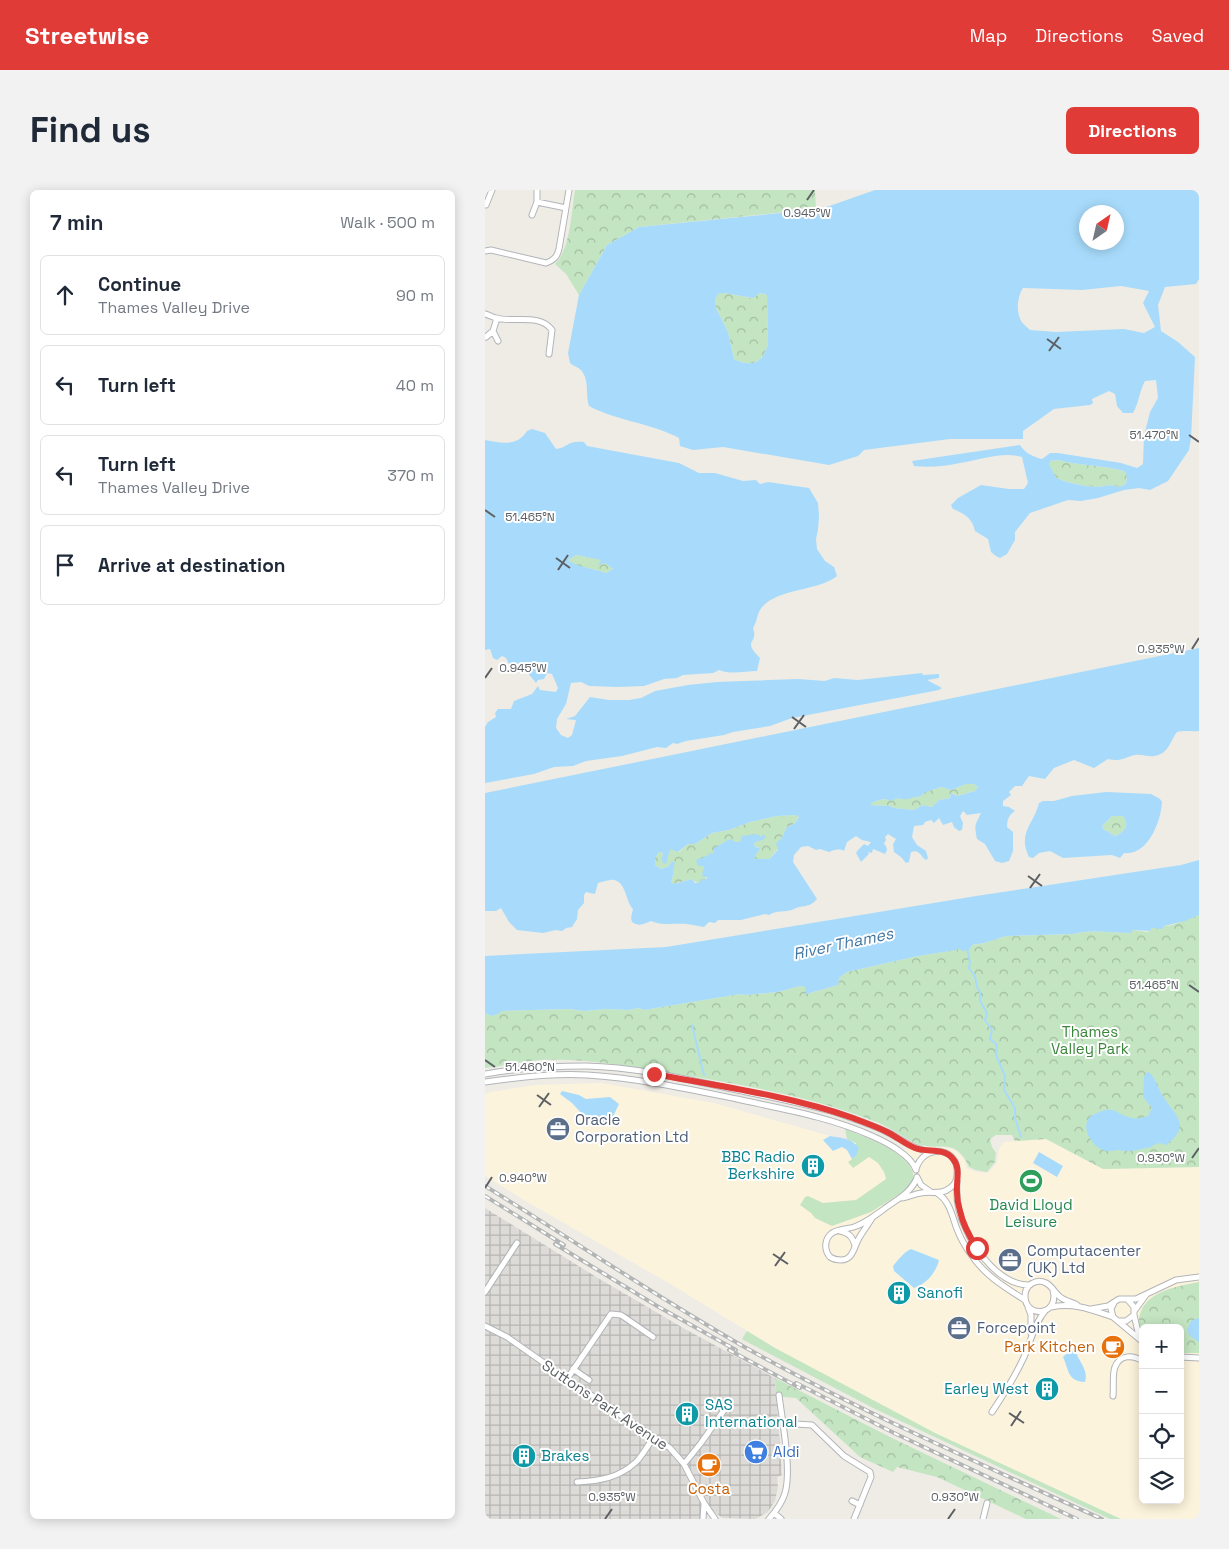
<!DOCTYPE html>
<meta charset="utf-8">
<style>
:root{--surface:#fff;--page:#f2f2f3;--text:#1f2937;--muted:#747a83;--line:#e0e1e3;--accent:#e13b38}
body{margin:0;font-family:"Space Grotesk",sans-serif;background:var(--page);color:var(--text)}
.controls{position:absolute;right:15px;bottom:15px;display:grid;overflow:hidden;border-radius:8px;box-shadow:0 2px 12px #0003}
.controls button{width:45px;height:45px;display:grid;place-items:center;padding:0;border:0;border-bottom:1px solid var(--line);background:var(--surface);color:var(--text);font:25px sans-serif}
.compass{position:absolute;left:594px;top:15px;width:45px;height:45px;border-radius:50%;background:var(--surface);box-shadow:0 2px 12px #0003;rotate:34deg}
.stop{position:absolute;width:15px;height:15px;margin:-11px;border:4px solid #e13b38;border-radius:50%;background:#fff}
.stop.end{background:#e13b38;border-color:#fff;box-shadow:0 1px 5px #0008}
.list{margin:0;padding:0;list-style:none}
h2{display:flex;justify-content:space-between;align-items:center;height:65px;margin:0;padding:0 20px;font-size:21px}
h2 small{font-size:16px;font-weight:400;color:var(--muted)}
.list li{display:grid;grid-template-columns:32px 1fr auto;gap:15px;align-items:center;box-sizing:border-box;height:80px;margin:0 10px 10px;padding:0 10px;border:1px solid var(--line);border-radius:8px}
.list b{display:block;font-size:19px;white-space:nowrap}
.list p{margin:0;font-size:16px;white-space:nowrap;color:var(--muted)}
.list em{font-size:16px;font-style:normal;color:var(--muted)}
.icon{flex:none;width:28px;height:28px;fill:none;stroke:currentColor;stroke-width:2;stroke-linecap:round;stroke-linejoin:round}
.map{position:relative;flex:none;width:714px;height:1329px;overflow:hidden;border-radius:8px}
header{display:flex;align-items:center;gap:30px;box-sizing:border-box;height:70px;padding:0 25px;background:var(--accent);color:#fff}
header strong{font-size:24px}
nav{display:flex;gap:28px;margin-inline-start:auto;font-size:18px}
.intro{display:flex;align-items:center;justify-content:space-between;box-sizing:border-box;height:120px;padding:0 30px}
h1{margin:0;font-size:35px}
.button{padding:12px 22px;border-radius:8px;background:var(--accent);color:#fff;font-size:18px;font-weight:700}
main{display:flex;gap:30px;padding:0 30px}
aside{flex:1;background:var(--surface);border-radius:8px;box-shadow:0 2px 12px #0003}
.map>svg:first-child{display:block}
.commercial{fill:#fcf3dc;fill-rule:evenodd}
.industrial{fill:url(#industrial-grid)}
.grass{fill:#c4e5c2}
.forest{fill:url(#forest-crowns)}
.water{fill:#a8dbfb;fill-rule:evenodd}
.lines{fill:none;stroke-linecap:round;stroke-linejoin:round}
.stream{stroke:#a8dbfb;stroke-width:2}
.minor-casing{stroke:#b2b5b9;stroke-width:7}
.minor{stroke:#fff;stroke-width:5}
.rail-casing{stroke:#b3b4b4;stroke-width:4}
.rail{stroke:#fff;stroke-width:2;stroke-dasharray:5.5;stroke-linecap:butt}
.route{stroke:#e13b38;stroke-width:6}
.ticks{fill:none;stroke:#5c6064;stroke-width:2}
.labels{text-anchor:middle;stroke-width:4;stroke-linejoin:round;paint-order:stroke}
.park-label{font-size:15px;fill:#3b863a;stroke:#fff}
.service-label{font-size:15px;fill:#4e5e75;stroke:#fff;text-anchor:start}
.culture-label{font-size:15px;fill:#0d838f;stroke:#fff;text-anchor:start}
.leisure-label{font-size:15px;fill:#27864d;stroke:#fff}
.food-label{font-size:15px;fill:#c56008;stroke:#fff;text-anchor:end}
.street-label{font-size:15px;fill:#5c6064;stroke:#fff}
.shop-label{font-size:15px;fill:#366cbe;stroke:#fff;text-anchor:start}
.water-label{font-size:16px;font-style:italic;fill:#4277a4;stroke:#fff}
.ticks-label{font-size:12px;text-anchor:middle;fill:#5c6064;stroke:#fff;stroke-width:4;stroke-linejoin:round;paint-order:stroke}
</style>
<header>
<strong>Streetwise</strong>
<nav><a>Map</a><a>Directions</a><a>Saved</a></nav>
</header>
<div class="intro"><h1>Find us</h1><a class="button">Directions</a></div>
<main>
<aside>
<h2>7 min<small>Walk · 500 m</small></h2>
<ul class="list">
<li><svg class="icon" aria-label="ahead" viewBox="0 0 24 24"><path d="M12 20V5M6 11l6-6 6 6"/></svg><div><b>Continue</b><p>Thames Valley Drive</p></div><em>90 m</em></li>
<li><svg class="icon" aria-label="left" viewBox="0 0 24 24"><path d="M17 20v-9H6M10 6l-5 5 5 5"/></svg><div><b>Turn left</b></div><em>40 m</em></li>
<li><svg class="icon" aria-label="left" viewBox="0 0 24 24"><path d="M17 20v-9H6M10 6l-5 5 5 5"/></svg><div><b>Turn left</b><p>Thames Valley Drive</p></div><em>370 m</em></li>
<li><svg class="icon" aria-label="arrive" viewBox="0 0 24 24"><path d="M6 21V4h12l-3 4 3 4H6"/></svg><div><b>Arrive at destination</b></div></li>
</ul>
</aside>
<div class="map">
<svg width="714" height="1329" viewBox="0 0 714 1329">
<defs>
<pattern id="industrial-grid" width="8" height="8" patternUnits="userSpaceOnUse" patternTransform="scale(1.25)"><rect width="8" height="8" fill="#dddbd7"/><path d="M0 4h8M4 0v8" fill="none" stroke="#b6b5b2"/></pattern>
<pattern id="forest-crowns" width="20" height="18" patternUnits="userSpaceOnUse" patternTransform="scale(1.25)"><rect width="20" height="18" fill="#c4e5c2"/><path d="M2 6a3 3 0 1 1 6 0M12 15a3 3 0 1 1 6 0" fill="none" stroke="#a2bda1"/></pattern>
</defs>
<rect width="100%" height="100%" fill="#eeece5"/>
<!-- commercial -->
<path class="commercial" d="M116 893 229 913 398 961 458 957 470 960 479 969 482 978 491 982 503 983 512 973 514 959 519 952 561 949 618 979 714 977V1329H636L450 1243 290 1158 182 1092 44 1013 0 986V903L50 895ZM658 1138H695V1310H658Z"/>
<!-- industrial -->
<path class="industrial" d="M0 1018 113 1088 200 1139 290 1188 297 1285 292 1287 293 1297 290 1311 283 1322 270 1329 238 1328 227 1321 216 1329H0Z"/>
<!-- grass -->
<path class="grass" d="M360 939C378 946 447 970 424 998L386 1022 347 1036 330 1028 326 1023 315 1015 320 1007 323 1006 338 1013 371 1010 401 989 399 982 393 973 384 967 368 978 363 972 371 966V953L362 949Z
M262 1141 290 1158 450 1243 636 1329H625L388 1218 264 1153 257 1149Z"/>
<!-- forest -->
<path class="forest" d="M90 0H330L331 19 154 37 122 55 94 105 81 84 70 74C86 58 86 22 90 0Z
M239 103 267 108 275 103 282 105 283 154C278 173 267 178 249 169L243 142 230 116V110L233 104Z
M573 270C596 276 616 275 639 281L642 286 641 294 634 297 625 295 613 297 600 296 582 292 571 288 563 274 565 271Z
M91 365 117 370 114 374 120 373 128 379 121 383 108 379 92 377 83 370Z
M481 594H489L493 597 490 601 472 606 466 603 465 608 454 610 448 617 438 615 429 620 409 618 405 616 383 615 394 610 413 608 422 609 429 606 434 607 440 602 456 597 466 600Z
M311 625 314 626 309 634 302 637 296 649 293 659 284 669H271L269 668 275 657 272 658 269 655 270 651 278 650 276 647C249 654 237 654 218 676L220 678 221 690C215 693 212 695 207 689L189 694 186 692C189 685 188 680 189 672H186L184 676 176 679 170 675V668L174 662H177L178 665 182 666 185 659 194 662 203 654H210L227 643 244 640 265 632 292 626Z
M627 626H638C645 635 640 641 631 646 626 645 624 641 619 640L617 636Z
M714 725V977L618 979 561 949 530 951 527 945H511L505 949 507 957 511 963 510 972 502 982 491 980 484 977C470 945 454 963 430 953 418 947 407 939 394 933 329 907 260 895 192 884 147 877 102 868 56 870 38 871 18 876 0 878V823L6 826 17 821 84 819 100 821 121 819 143 820 154 818 159 820 255 804 260 805 293 802 315 796 320 797 325 803 353 795 354 788 362 782 433 766 471 760 473 758 499 753 521 746 588 744C607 739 626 743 645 743L648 740 663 742 667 738 687 735Z
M714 1092V1163H695V1138H658V1144C653 1136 653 1129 656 1121 665 1100 694 1096 714 1092Z
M290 1188 405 1247 576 1329H541L452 1287 412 1277 408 1282 375 1267 311 1208 297 1207 291 1203Z"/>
<!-- water -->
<path class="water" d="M390 0H714V89L711 94 680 97 673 115 676 141 693 152 710 167 706 248 704 260 683 291 665 300 654 298 639 300 613 308 596 311 583 310 545 323 530 342V350L522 364 515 368 511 366 506 362 503 349 490 341C487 328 480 324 468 319L466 315 473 308 496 295 524 299H539L543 293 537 267C517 261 495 270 475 273 461 276 444 278 429 276L427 271 535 255C540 263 548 267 557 269L565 263H573L636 273 652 278 658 274 659 246 665 222 673 208 671 190 660 191C654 202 654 213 648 223H638L632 216 630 204 624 201 607 209 608 213 605 215 569 219 538 241V249H465L379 260 373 266 344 275 238 257 208 260 195 256 194 248C166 233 132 231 104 216 100 203 105 191 96 180 93 177 88 176 85 173L83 163 94 105 122 55 154 37 336 19ZM602 22H632V52H602ZM636 96 664 101 658 113 670 137 659 143 639 139 571 142 545 140C542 137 538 134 536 131 531 121 532 107 538 98L597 100ZM239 103 268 108 275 103 282 105 283 154C278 173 267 178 249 169L243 142 230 116V110L233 104ZM573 270C596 276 616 275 639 281L642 286 641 294 634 297 625 295 613 297 600 296 582 292 571 288 564 274 565 271Z
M47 239 60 243 71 259C84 257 82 250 99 252L102 256 194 273 214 283H230L258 291 271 290 275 294 283 292 324 298 333 313 334 326 333 340 331 349 332 359 340 371 349 377 352 386C332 402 289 398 275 420 272 425 272 432 268 438 274 455 256 449 275 468L272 481C260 481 246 485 234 480L228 483 198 485 192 488 179 489 159 496 133 497 104 496 96 492 86 493 81 514 72 529 71 538 76 545 83 548 87 545 91 530 81 529 90 526 105 507 124 510H144L156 508 170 501 203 495 232 492 313 489 340 491 349 488 373 490 437 483 438 485 454 484V488L442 490 457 498 454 500 307 528 285 536 248 542 239 545 201 551 192 554 188 553 181 558 172 557 137 566 101 571 88 576 69 577 49 584 0 593V537L3 532 11 527 10 523 13 519H26L29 511 47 504 53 496 55 500 71 502 73 498 67 484 62 483 59 489 53 490 51 493 42 482 40 477 24 474 21 468 17 466 12 470 8 468 5 459 0 460V250C16 253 32 257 42 241ZM91 365 116 370 113 375 120 373 128 379 121 383C108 378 94 378 83 370Z
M714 458V541C706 542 700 540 692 542 685 551 684 564 669 566 663 567 656 564 650 565 638 568 636 572 623 569L609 578 589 570 569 578 560 589 544 586 537 596H530L524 602 526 605 518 611V616L524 617 530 621C524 625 522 629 522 637L528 642V661L524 671 517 673 510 671 500 654 492 649C489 634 490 636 496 623L482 625 478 621 475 626 478 633 477 640 474 641 469 637 467 632 458 635 454 628 449 633 446 630 440 632 438 635 429 636 427 647 432 655 441 661 443 668 441 670C435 666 435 659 426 662L424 672 421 673 416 667 409 662 408 654 411 649 403 644 400 647 401 650 399 654 401 656 402 660 400 664 388 659 387 663 383 662 384 664 376 672 371 663 373 660 379 654 383 656 386 652 377 650 371 646 362 652 359 661C354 658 349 660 344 662L335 659 331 660 323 656 316 657 309 665 308 672 332 709C327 715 322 716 315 717 313 717 309 719 307 720 300 722 291 720 284 725L280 724 256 730H233L230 733 224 732 219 737C213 736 208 735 202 734 190 733 177 736 166 731 159 734 154 737 147 732L146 728 148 719C140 711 142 693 129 690 125 689 118 692 113 693L110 704 101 702 99 705V713L93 720 92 729 87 737 81 738 77 741 71 740 58 743 32 740 24 732 16 718 11 721H0V603ZM481 594H489L493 597 490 601 472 606 466 603 465 608 454 610 447 617 438 615 429 620 409 618 405 616 384 615C391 611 398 607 406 611 415 606 414 610 422 609 427 609 429 606 434 607L441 602 456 597 466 600ZM311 625 314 627 309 634 302 637 296 649 291 653 293 660 284 669H271L269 668 276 657 272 658 269 655 270 652 278 650 281 646 278 645 276 647 273 644 257 646 255 652H250L246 649 243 650 229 658 228 664 225 663 222 666 211 670 213 676H218L219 678 217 684 218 687H222L221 690 218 689 213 693H210L207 689 189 694 186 692C189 684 188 680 190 672H186L184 676 176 679 170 675V668L174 662H177L178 665 176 669 178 673 181 674 185 659 193 662 203 654H210L227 643 244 640 265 632 292 626Z
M621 602 666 604 675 609 677 612C676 631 663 666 639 663L635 668 627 665 578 668 565 661 554 663 548 668 544 667C532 643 549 634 554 613L558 611H569L587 606ZM627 626H638C645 635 640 641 631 646 626 645 624 641 619 640L617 636Z
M714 670V725L700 731 679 736 677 739 667 738 665 741 648 740 646 743C626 743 607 739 588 744L521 746 499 753 487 755 484 760 477 761 473 758 472 760 433 766 362 782 354 788 353 795 325 803 321 804 320 797 315 796 293 802 260 805 255 804 159 820 154 818 143 820 121 819 100 821 84 819 17 821 13 824 6 826 0 823V766L181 757 491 706 696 675Z
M662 882 665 883C672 890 673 900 679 908 692 927 706 936 681 955L675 953 668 955 667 957C659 958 652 961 644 961 640 962 637 960 633 960 629 960 625 962 621 961 606 958 592 933 609 924 614 922 622 918 627 920 630 920 632 922 634 923 644 929 652 930 663 926L667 918 658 907 659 887Z
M77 901 94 905 101 909 125 907 134 914 124 935H122L97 924 87 913 75 904Z
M345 946C356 948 367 948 374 958L371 966 367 969 362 960 357 957 348 961 338 950Z
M554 962 578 976 572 987 548 973Z
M426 1059 454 1070C451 1083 441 1094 429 1098L409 1081 408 1076C413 1070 419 1062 426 1059Z
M714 1128V1152L705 1146 702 1140 706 1131Z
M589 1160 591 1161C593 1172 604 1179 600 1192 582 1191 584 1180 578 1167L580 1165Z"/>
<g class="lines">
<!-- stream -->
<path class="stream" d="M482 758 485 772 484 778 490 786 492 797 495 802V811L502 823 500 830 507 840 505 849 512 855 511 865 520 886 519 900 530 918V928L536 947
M207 835 219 885"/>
<!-- minor casing -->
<g class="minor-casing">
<path id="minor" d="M52 0V12L81 18
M1 15 7 0
M47 25 52 12
M0 61 6 60 61 73C69 70 72 67 74 59L84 0
M0 124C4 125 7 127 11 128 29 133 55 123 67 140L64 164
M8 141 13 151
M1 147 8 141 12 128
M0 884C33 878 68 876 102 876 151 877 205 890 252 900 285 907 317 913 349 922 367 928 385 934 402 942 418 950 429 960 447 962
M0 892C34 887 68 883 102 885 152 888 203 899 252 909 297 919 345 927 387 946 401 952 426 965 431 980
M432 987 436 995 446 1002
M472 991C471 1006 473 1023 480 1037 490 1061 516 1096 545 1095
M452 1003C465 1011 467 1026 472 1039 475 1047 480 1056 485 1063 498 1084 519 1097 540 1110
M417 1008C424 1007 429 1004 436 1003 446 1001 457 1005 465 998 469 995 472 990 472 985 475 957 439 952 431 979
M387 1028C383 1035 378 1041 374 1048 369 1057 368 1070 356 1070 352 1070 348 1069 345 1067 339 1060 339 1049 347 1043 353 1039 363 1039 369 1037 381 1033 389 1026 399 1019 412 1009 425 1004 432 988
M355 1041C364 1043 368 1047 370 1056
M568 1100C575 1126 540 1129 540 1106 540 1095 551 1088 561 1093 567 1096 570 1103 575 1107 580 1111 587 1112 592 1115
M0 1102 32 1053
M629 1113 626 1119 628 1127 658 1152
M543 1117 546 1125V1143
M566 1117C589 1112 607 1120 628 1127
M606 1119 623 1116 634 1109H651L691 1090 714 1087
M650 1120 661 1105
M649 1125 654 1146
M634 1131H641L649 1125V1117L643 1110
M0 1136 22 1147 82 1189 185 1258 199 1274 219 1313 230 1329
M695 1167 714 1168
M88 1179 104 1190
M82 1189 126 1124 136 1125 168 1147
M628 1206C629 1198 627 1184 630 1177 635 1164 648 1165 658 1171
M507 1222C519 1204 530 1187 539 1167 546 1151 549 1134 560 1121
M298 1236 310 1234 327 1235 359 1266 385 1282 386 1287 369 1329
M199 1274 216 1253 242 1216
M92 1292C114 1291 134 1288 151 1272 158 1265 163 1255 169 1247
M367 1311 375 1315
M289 1323 296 1329
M218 1329 219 1314
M284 1329C291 1321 297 1313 300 1303 307 1280 297 1230 294 1205
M498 1329 502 1313"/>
</g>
<!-- minor -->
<use href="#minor" class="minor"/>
<!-- rail casing -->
<g class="rail-casing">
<path id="rail" d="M0 996C88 1050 173 1108 263 1159 377 1222 498 1275 617 1329
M0 1006 79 1055
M70 1054 172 1116 251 1160
M244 1160 315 1198
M311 1193 409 1243 592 1329"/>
</g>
<!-- rail -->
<use href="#rail" class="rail"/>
</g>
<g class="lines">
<!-- route -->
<path class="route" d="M169 884C234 896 306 906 368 928 380 933 393 937 404 943 412 947 420 954 430 958 443 963 459 957 468 969 476 978 471 991 472 1002 472 1008 473 1015 475 1021 478 1035 484 1046 492 1058"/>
</g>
<!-- ticks -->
<path class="ticks" d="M322 10 329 0M562 149 576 159M564 161 574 147M704 245 714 252M0 320 10 327M71 368 85 378M73 380 83 365M707 459 714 448M0 488 7 478M307 527 321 537M309 539 319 525M543 686 557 696M545 698 555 684M704 795 714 802M0 870 10 877M52 905 66 915M54 917 64 903M707 968 714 958M0 998 7 987M288 1064 303 1074M290 1076 300 1062M524 1223 539 1233M526 1236 536 1221M120 1329 127 1319M463 1329 470 1319"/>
<!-- icons -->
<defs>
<g id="office-disc" transform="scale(1.25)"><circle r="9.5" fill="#5c6f8a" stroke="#fff"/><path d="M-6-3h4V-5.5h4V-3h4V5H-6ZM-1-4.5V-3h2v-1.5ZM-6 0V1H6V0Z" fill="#fff"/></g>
<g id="building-disc" transform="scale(1.25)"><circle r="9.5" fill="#0f9aa8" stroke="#fff"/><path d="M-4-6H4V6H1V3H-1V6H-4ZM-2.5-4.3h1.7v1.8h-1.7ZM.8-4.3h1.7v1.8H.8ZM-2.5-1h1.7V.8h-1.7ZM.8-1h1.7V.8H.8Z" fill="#fff"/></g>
<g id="stadium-disc" transform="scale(1.25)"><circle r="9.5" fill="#2e9e5b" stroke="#fff"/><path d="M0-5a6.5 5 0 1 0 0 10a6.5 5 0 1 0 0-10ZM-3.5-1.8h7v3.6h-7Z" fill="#fff"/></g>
<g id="cafe-disc" transform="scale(1.25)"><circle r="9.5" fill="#e8710a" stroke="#fff"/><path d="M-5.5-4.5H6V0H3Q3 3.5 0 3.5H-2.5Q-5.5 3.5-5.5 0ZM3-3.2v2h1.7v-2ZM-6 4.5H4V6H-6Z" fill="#fff"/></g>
<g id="supermarket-disc" transform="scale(1.25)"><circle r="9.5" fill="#3f7fe0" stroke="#fff"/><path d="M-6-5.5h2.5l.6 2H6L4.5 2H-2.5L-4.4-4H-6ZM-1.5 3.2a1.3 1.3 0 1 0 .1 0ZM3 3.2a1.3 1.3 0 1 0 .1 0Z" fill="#fff"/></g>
</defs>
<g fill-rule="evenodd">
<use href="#office-disc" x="73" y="939"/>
<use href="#building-disc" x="328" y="976"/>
<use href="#stadium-disc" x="546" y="991"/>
<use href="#office-disc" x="525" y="1070"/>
<use href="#building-disc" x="414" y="1103"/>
<use href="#office-disc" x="474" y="1138"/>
<use href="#cafe-disc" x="628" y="1157"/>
<use href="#building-disc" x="562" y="1199"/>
<use href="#building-disc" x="202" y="1224"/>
<use href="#supermarket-disc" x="271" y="1262"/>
<use href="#building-disc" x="39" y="1266"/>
<use href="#cafe-disc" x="224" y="1275"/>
</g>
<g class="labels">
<!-- park labels -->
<g class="park-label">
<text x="605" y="847">Thames<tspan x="605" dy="17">Valley Park</tspan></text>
</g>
<!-- service labels -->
<g class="service-label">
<text x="90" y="935">Oracle<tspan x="90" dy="17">Corporation Ltd</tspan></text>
<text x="542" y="1066">Computacenter<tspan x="542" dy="17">(UK) Ltd</tspan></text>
<text x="492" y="1143">Forcepoint</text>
</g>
<!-- culture labels -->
<g class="culture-label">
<text x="310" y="972" text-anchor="end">BBC Radio<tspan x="310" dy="17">Berkshire</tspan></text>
<text x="432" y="1108">Sanofi</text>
<text x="544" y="1204" text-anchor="end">Earley West</text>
<text x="220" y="1220">SAS<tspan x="220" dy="17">International</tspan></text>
<text x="56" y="1271">Brakes</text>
</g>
<!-- leisure labels -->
<g class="leisure-label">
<text x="546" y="1020">David Lloyd<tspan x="546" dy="17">Leisure</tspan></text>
</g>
<!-- food labels -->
<g class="food-label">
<text x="610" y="1162">Park Kitchen</text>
<text x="224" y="1304" text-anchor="middle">Costa</text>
</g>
<!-- street labels -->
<g class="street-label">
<text transform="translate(120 1215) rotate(34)" y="5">Suttons Park Avenue</text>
</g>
<!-- shop labels -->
<g class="shop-label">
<text x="288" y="1267">Aldi</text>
</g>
<!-- water labels -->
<g class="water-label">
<text transform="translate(358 753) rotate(-12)" y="6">River Thames</text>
</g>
</g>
<g class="ticks-label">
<text x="322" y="27">0.945°W</text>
<text x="669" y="249">51.470°N</text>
<text x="45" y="331">51.465°N</text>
<text x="676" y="463">0.935°W</text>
<text x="38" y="482">0.945°W</text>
<text x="669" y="799">51.465°N</text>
<text x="45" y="881">51.460°N</text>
<text x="676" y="972">0.930°W</text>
<text x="38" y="992">0.940°W</text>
<text x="127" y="1311">0.935°W</text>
<text x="470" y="1311">0.930°W</text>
</g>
</svg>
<div class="controls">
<button>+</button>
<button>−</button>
<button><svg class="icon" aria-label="locate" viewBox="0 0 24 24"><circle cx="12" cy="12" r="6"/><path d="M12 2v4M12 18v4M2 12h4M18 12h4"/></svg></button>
<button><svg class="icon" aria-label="layers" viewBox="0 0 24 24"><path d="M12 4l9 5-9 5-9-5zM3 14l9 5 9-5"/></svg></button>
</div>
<svg class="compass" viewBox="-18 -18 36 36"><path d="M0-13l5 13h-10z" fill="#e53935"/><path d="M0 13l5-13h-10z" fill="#747a83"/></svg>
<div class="stop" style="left:492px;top:1058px"></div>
<div class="stop end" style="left:169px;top:884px"></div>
</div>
</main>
